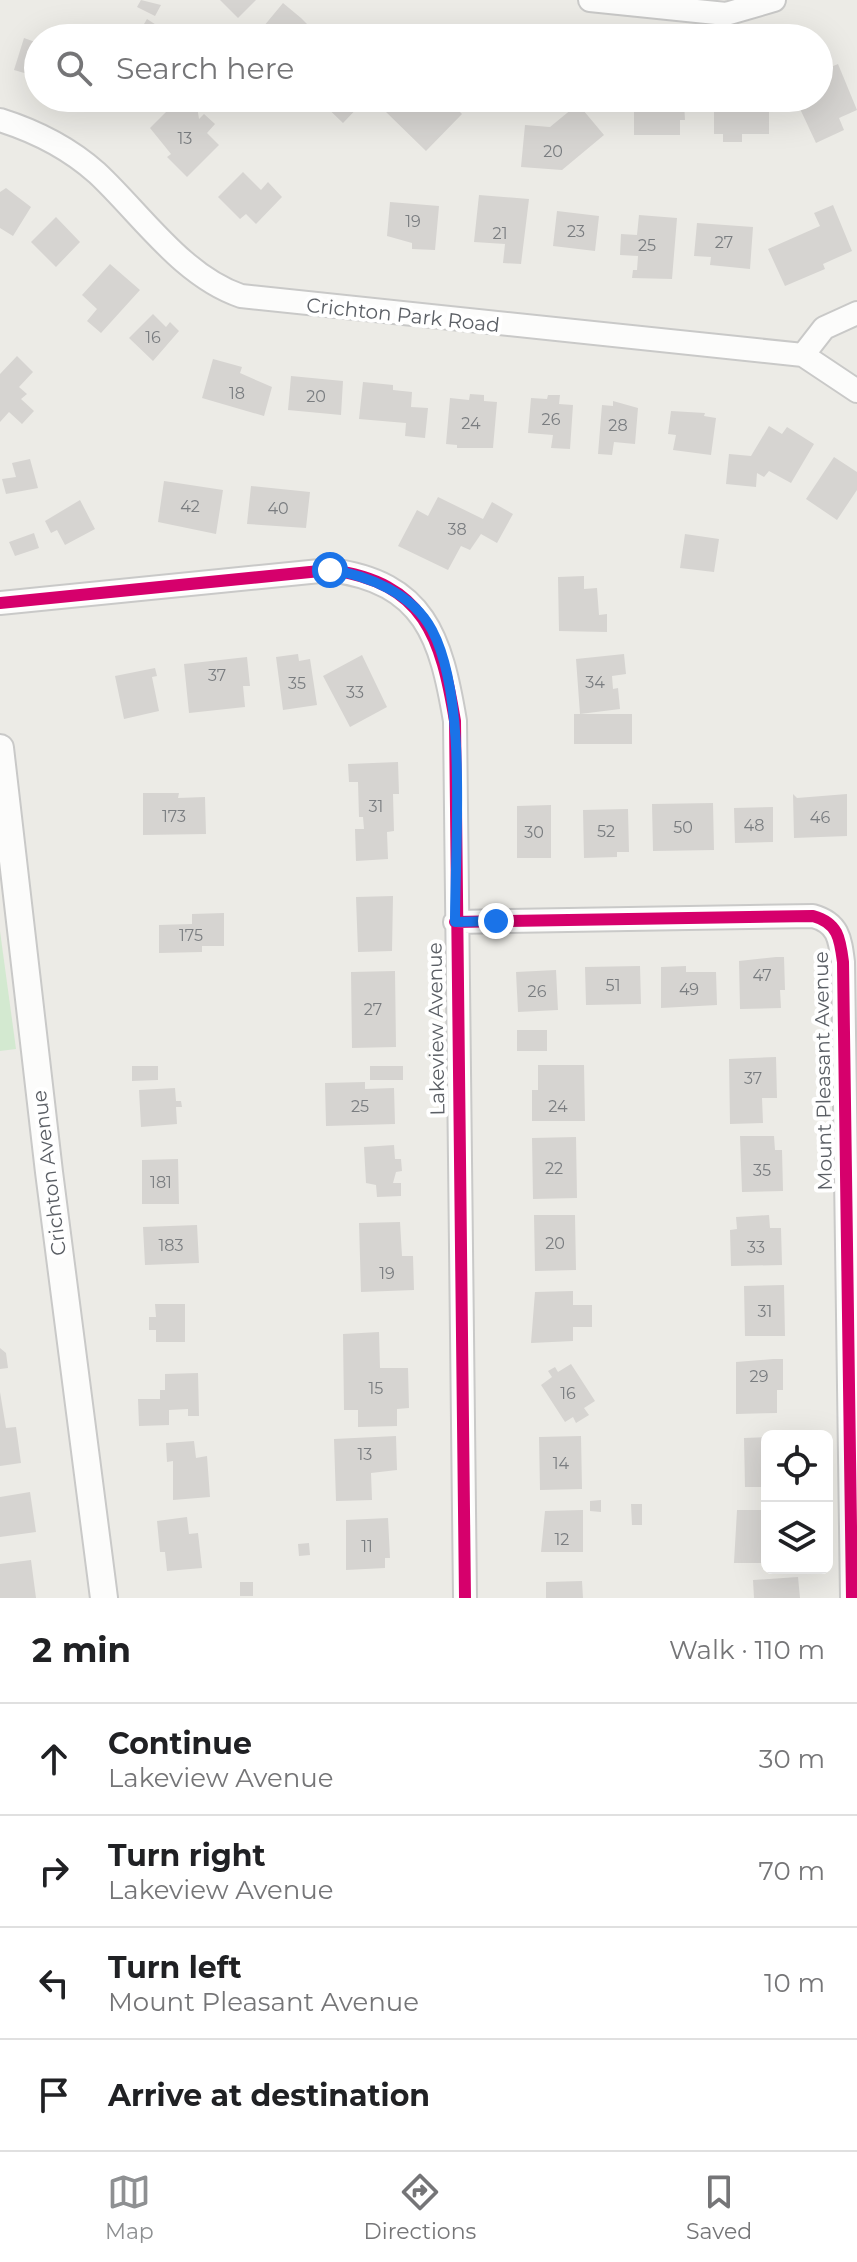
<!DOCTYPE html>
<meta charset="utf-8">
<style>
:root{--surface:#fff;--page:#f2f2f2;--text:#202124;--muted:#757577;--line:#e0e0e0;--accent:#8e9092}
body{margin:0;font-family:Montserrat,sans-serif;background:var(--page);color:var(--text)}
.controls{position:absolute;right:24px;bottom:24px;display:grid;overflow:hidden;border-radius:12px;box-shadow:0 8px 32px #0002}
.controls button{width:72px;height:72px;display:grid;place-items:center;padding:0;border:0;border-bottom:2px solid var(--line);background:var(--surface);color:var(--text);font:40px sans-serif}
.stop{position:absolute;width:24px;height:24px;margin:-18px;border:6px solid #1a73e8;border-radius:50%;background:#fff}
.stop.end{background:#1a73e8;border-color:#fff;box-shadow:0 2px 8px #0008}
.list{margin:0;padding:0;list-style:none}
h2{display:flex;justify-content:space-between;align-items:center;height:104px;margin:0;padding:0 32px;font-size:34px}
h2 small{font-size:26px;font-weight:400;color:var(--muted)}
.list li{display:grid;grid-template-columns:52px 1fr auto;gap:24px;align-items:center;box-sizing:border-box;height:112px;padding:0 32px;border-top:2px solid var(--line)}
.list b{display:block;font-size:30px;white-space:nowrap}
.list p{margin:0;font-size:26px;white-space:nowrap;color:var(--muted)}
.list em{font-size:26px;font-style:normal;color:var(--muted)}
.icon{flex:none;width:44px;height:44px;fill:none;stroke:currentColor;stroke-width:2;stroke-linecap:round;stroke-linejoin:round}
.map{position:relative;flex:none;width:857px;height:1598px;overflow:hidden}
.search{position:absolute;background:var(--surface);box-shadow:0 8px 32px #0002;left:24px;right:24px;top:24px;height:88px;display:flex;align-items:center;gap:20px;box-sizing:border-box;padding:0 28px;border-radius:44px;color:var(--muted);font-size:30px}
.sheet{height:552px;background:var(--surface)}
nav{display:flex;justify-content:space-around;align-items:center;box-sizing:border-box;height:112px;border-top:2px solid var(--line);background:var(--surface);font-size:22px;color:var(--muted)}
nav a{display:grid;justify-items:center;gap:4px}
nav .on{color:var(--accent)}
.map>svg:first-child{display:block}
.green{fill:#d3e9d0}
.building{fill:#d6d4d1}
.lines{fill:none;stroke-linecap:round;stroke-linejoin:round}
.minor-casing{stroke:#c9c9c8;stroke-width:26}
.tertiary-casing{stroke:#c9c9c8;stroke-width:30}
.minor{stroke:#fcfcfb;stroke-width:22}
.tertiary{stroke:#fcfcfb;stroke-width:26}
.cycleway-casing{stroke:#fff;stroke-width:17}
.cycleway{stroke:#d6006c;stroke-width:12}
.route{stroke:#1a73e8;stroke-width:10}
.labels{text-anchor:middle;stroke-width:8;stroke-linejoin:round;paint-order:stroke}
.number-label{font-size:16px;fill:#7a7d80}
.street-label{font-size:20px;fill:#5b5f65;stroke:#fff}
</style>
<div class="map">
<svg width="857" height="1598" viewBox="0 0 857 1598">
<rect width="100%" height="100%" fill="#ecebe6"/>
<!-- green -->
<path class="green" d="M0 931 16 1049 0 1051Z"/>
<!-- building -->
<path class="building" d="M141 0 161 5 155 16 137 7Z
M220 0H256L238 18Z
M283 3 301 18 321 38H254Z
M147 19 161 28 155 38 141 29Z
M24 38 38 43V77L14 70Z
M838 64 857 110 839 118 844 130 816 143 795 98H819V72Z
M79 98H131L127 111Z
M180 98H189L197 106 199 119 204 114 215 124 207 133 219 145 187 177 167 157 171 154 150 128Z
M317 98H367L343 123Z
M398 98H446L462 114 426 151 385 111Z
M634 98H680V102L684 103 685 120H680V135H634Z
M714 98H769V134H742V142H723V134H714Z
M578 104 604 135 562 170 521 167 525 125 550 127Z
M243 172 261 190 268 182 282 197 256 224 246 214 240 219 218 197Z
M6 188 31 207 13 236 0 228V192Z
M479 195 529 199 521 264 503 263 505 244 474 242Z
M390 202 439 206 435 250 412 249V243L387 236Z
M833 205 852 251 823 264 825 269 785 286 768 249 820 226 814 213Z
M557 211 599 216 595 251 553 246Z
M639 215 677 218 672 279 632 278 633 270H637L638 256 620 255 621 234 637 235Z
M56 217 80 242 56 267 31 242Z
M697 223 753 227 750 269 710 265 711 257 694 256Z
M110 264 140 290 101 333 87 321 97 309 82 295Z
M153 314 166 327 170 322 179 331 153 361 129 338Z
M17 356 33 372 19 387 27 394 21 399 34 411 22 424 9 412 0 422V374Z
M213 359 242 367 240 373 272 387 264 416 202 398Z
M291 376 343 381 341 415 288 410Z
M363 382 393 385V390L412 392 411 407 428 408 425 438 405 436 406 423 359 419Z
M470 394 484 395V401L497 402 493 448H457V445L446 444 450 398 469 400Z
M548 395H560L559 404 573 405 570 449 551 448 553 435 528 433 531 398 547 399Z
M613 401 638 408 635 444 614 442 612 455 598 454 602 405 613 406Z
M671 411 705 413 704 416 716 418 711 455 673 450 676 435 668 434Z
M769 426 782 434 787 427 814 444 791 483 769 471 764 477 757 473 756 487 726 484 729 454 751 456Z
M834 457 857 472V490L837 520 806 499Z
M30 459 38 488 6 494 2 479 16 477 12 463Z
M164 481 223 490 216 534 158 522Z
M251 486 310 492 306 528 247 524Z
M438 497 483 519 492 502 513 514 497 543 481 534 470 550 461 546 448 570 398 546 417 510 428 516Z
M80 500 95 529 65 545 57 530 51 533 45 521Z
M34 533 39 548 15 556 9 542Z
M685 534 719 539 714 572 680 568Z
M584 576V589L597 588 599 615 607 614V632L559 631 558 577Z
M298 654 299 661 310 659 317 705 283 710 276 657Z
M624 654 626 674 612 676 613 689 618 688 620 709 580 714 576 659Z
M362 655 387 707 350 727 323 676Z
M247 657 250 686H243L245 707 189 713 184 664Z
M155 668 157 676 152 677 159 711 124 719 115 676Z
M574 714H632V744H574Z
M398 762 399 794H393L394 831 387 832 388 859 356 861 355 829H364L363 817H359L358 782H349L348 764Z
M143 793H179L178 798 205 797 206 834 143 835Z
M793 794 797 798 847 794V836L794 838Z
M713 803 714 850 653 851 652 804Z
M551 805V858H517V806Z
M773 807V842L735 843 734 808Z
M628 809 629 852H617V857L584 858 583 810Z
M393 896 392 951 358 952 356 897Z
M224 913V946H202V952L159 953V925L192 924V914Z
M776 957H784L785 990H780L781 1008 740 1009 739 961Z
M640 966 641 1004 586 1005 585 967Z
M686 966V972H716L717 1005 661 1008V967Z
M556 970 558 1010 518 1012 516 972Z
M395 971 396 1047 352 1048 351 972Z
M517 1030H547V1051H517Z
M776 1057 777 1098H762L763 1123 730 1124 729 1059Z
M538 1065H584L585 1121H532V1090H538Z
M132 1066H158V1080L132 1081Z
M370 1066H403V1080H370Z
M365 1082V1089L394 1088 395 1124 326 1126 325 1083Z
M175 1088 176 1101H181L182 1107H176L177 1124 141 1127 139 1090Z
M740 1136H774L775 1150H782L783 1191 742 1192Z
M576 1137 577 1198 533 1199 532 1138Z
M394 1145 395 1159H401L402 1171 396 1172 393 1183H401V1196L377 1197 376 1185 366 1183 364 1147Z
M178 1159 179 1204H142V1160Z
M534 1215H575L576 1270 535 1271Z
M769 1215 770 1228H781L782 1265 731 1266 730 1230 737 1229 736 1217Z
M400 1222 402 1256H413L414 1290 361 1292 359 1223Z
M197 1225 199 1263 145 1265 143 1227Z
M784 1285 785 1336H745L744 1286Z
M573 1291V1305H592V1327H573V1341L531 1343 535 1292Z
M155 1304H185V1342H156V1330H149V1317H156Z
M379 1332 380 1368H408L409 1408 397 1409V1426L358 1427V1410H344L343 1334Z
M0 1348 6 1353 8 1368 0 1369Z
M773 1359H783V1390H777V1413L736 1414V1362Z
M571 1364 595 1401 584 1408 589 1415 576 1423 573 1417 565 1422 541 1385 552 1377 548 1371 555 1367 558 1372Z
M198 1373 199 1416H188V1409L169 1410V1425L139 1426 138 1399H160V1390H165V1374Z
M0 1392 6 1428 16 1427 21 1463 0 1466Z
M396 1436 397 1470 371 1473 372 1500 336 1501 334 1439Z
M581 1436 582 1489 540 1490 539 1437Z
M767 1437V1487H745L744 1438Z
M194 1441 196 1458 207 1456 210 1497 173 1500V1461L167 1462 166 1443Z
M30 1492 36 1532 0 1537V1497Z
M601 1500V1512L590 1511V1501Z
M631 1504H642V1525H632Z
M583 1510V1552H541L545 1511Z
M737 1510H767V1563H734Z
M187 1517 189 1534 198 1533 202 1568 167 1571 165 1552H160L157 1521Z
M388 1518 390 1558H385V1568L346 1570V1520Z
M309 1543 310 1555 299 1556 298 1544Z
M31 1560 36 1598H0V1564Z
M798 1577 800 1598H754L753 1580Z
M582 1581 583 1598H546V1582Z
M240 1582H253V1596H240Z"/>
<g class="lines">
<!-- minor casing -->
<g class="minor-casing">
<path id="minor" d="M590 0 726 14 774 0
M0 120C35 131 70 149 97 173 141 214 182 276 241 296L803 355 857 391
M803 355 824 328 857 313
M0 603 330 570C425 582 441 638 455 721L465 1598
M455 922 813 916C838 923 840 938 843 962L852 1598"/>
</g>
<!-- tertiary casing -->
<g class="tertiary-casing">
<path id="tertiary" d="M0 748 49 1172 104 1598"/>
</g>
<!-- minor -->
<use href="#minor" class="minor"/>
<!-- tertiary -->
<use href="#tertiary" class="tertiary"/>
<!-- cycleway casing -->
<g class="cycleway-casing">
<path id="cycleway" d="M0 603 330 570C425 582 441 638 455 721L465 1598
M455 922 813 916C838 923 840 938 843 962L852 1598"/>
</g>
<!-- cycleway -->
<use href="#cycleway" class="cycleway"/>
</g>
<g class="lines">
<!-- route -->
<path class="route" d="M330 570C368 575 413 594 432 630 468 698 455 843 455 922L496 921"/>
</g>
<g class="labels">
<!-- number labels -->
<g class="number-label">
<text x="185" y="144">13</text>
<text x="553" y="157">20</text>
<text x="413" y="227">19</text>
<text x="576" y="237">23</text>
<text x="500" y="239">21</text>
<text x="724" y="248">27</text>
<text x="647" y="251">25</text>
<text x="153" y="343">16</text>
<text x="237" y="399">18</text>
<text x="316" y="402">20</text>
<text x="551" y="425">26</text>
<text x="471" y="429">24</text>
<text x="618" y="431">28</text>
<text x="190" y="512">42</text>
<text x="278" y="514">40</text>
<text x="457" y="535">38</text>
<text x="217" y="681">37</text>
<text x="595" y="688">34</text>
<text x="297" y="689">35</text>
<text x="355" y="698">33</text>
<text x="376" y="812">31</text>
<text x="174" y="822">173</text>
<text x="820" y="823">46</text>
<text x="754" y="831">48</text>
<text x="683" y="833">50</text>
<text x="606" y="837">52</text>
<text x="534" y="838">30</text>
<text x="191" y="941">175</text>
<text x="762" y="981">47</text>
<text x="613" y="991">51</text>
<text x="689" y="995">49</text>
<text x="537" y="997">26</text>
<text x="373" y="1015">27</text>
<text x="753" y="1084">37</text>
<text x="360" y="1112">25</text>
<text x="558" y="1112">24</text>
<text x="554" y="1174">22</text>
<text x="762" y="1176">35</text>
<text x="161" y="1188">181</text>
<text x="555" y="1249">20</text>
<text x="171" y="1251">183</text>
<text x="756" y="1253">33</text>
<text x="387" y="1279">19</text>
<text x="765" y="1317">31</text>
<text x="759" y="1382">29</text>
<text x="376" y="1394">15</text>
<text x="568" y="1399">16</text>
<text x="365" y="1460">13</text>
<text x="561" y="1469">14</text>
<text x="562" y="1545">12</text>
<text x="367" y="1552">11</text>
</g>
<!-- street labels -->
<g class="street-label">
<text transform="translate(403 315) rotate(6)" y="7">Crichton Park Road</text>
<text transform="translate(436 1029) rotate(-91)" y="7">Lakeview Avenue</text>
<text transform="translate(823 1071) rotate(-91)" y="7">Mount Pleasant Avenue</text>
<text transform="translate(49 1173) rotate(-97)" y="7">Crichton Avenue</text>
</g>
</g>
</svg>
<div class="controls">
<button><svg class="icon" aria-label="locate" viewBox="0 0 24 24"><circle cx="12" cy="12" r="6"/><path d="M12 2v4M12 18v4M2 12h4M18 12h4"/></svg></button>
<button><svg class="icon" aria-label="layers" viewBox="0 0 24 24"><path d="M12 4l9 5-9 5-9-5zM3 14l9 5 9-5"/></svg></button>
</div>
<div class="stop" style="left:330px;top:570px"></div>
<div class="stop end" style="left:496px;top:921px"></div>
<div class="search"><svg class="icon" aria-label="search" viewBox="0 0 24 24"><circle cx="10" cy="10" r="6"/><path d="M15 15l6 6"/></svg>Search here</div>
</div>
<section class="sheet">
<h2>2 min<small>Walk · 110 m</small></h2>
<ul class="list">
<li><svg class="icon" aria-label="ahead" viewBox="0 0 24 24"><path d="M12 20V5M6 11l6-6 6 6"/></svg><div><b>Continue</b><p>Lakeview Avenue</p></div><em>30 m</em></li>
<li><svg class="icon" aria-label="right" viewBox="0 0 24 24"><path d="M7 20v-9h11M14 6l5 5-5 5"/></svg><div><b>Turn right</b><p>Lakeview Avenue</p></div><em>70 m</em></li>
<li><svg class="icon" aria-label="left" viewBox="0 0 24 24"><path d="M17 20v-9H6M10 6l-5 5 5 5"/></svg><div><b>Turn left</b><p>Mount Pleasant Avenue</p></div><em>10 m</em></li>
<li><svg class="icon" aria-label="arrive" viewBox="0 0 24 24"><path d="M6 21V4h12l-3 4 3 4H6"/></svg><div><b>Arrive at destination</b></div></li>
</ul>
</section>
<nav>
<a class="on"><svg class="icon" aria-label="map" viewBox="0 0 24 24"><path d="M3 6l6-2 6 2 6-2v14l-6 2-6-2-6 2zM9 4v14M15 6v14"/></svg>Map</a>
<a><svg class="icon" aria-label="directions" viewBox="0 0 24 24"><path d="M12 3l9 9-9 9-9-9zM9 14v-3h6M13 9l2 2-2 2"/></svg>Directions</a>
<a><svg class="icon" aria-label="saved" viewBox="0 0 24 24"><path d="M7 4h10v16l-5-4-5 4z"/></svg>Saved</a>
</nav>
